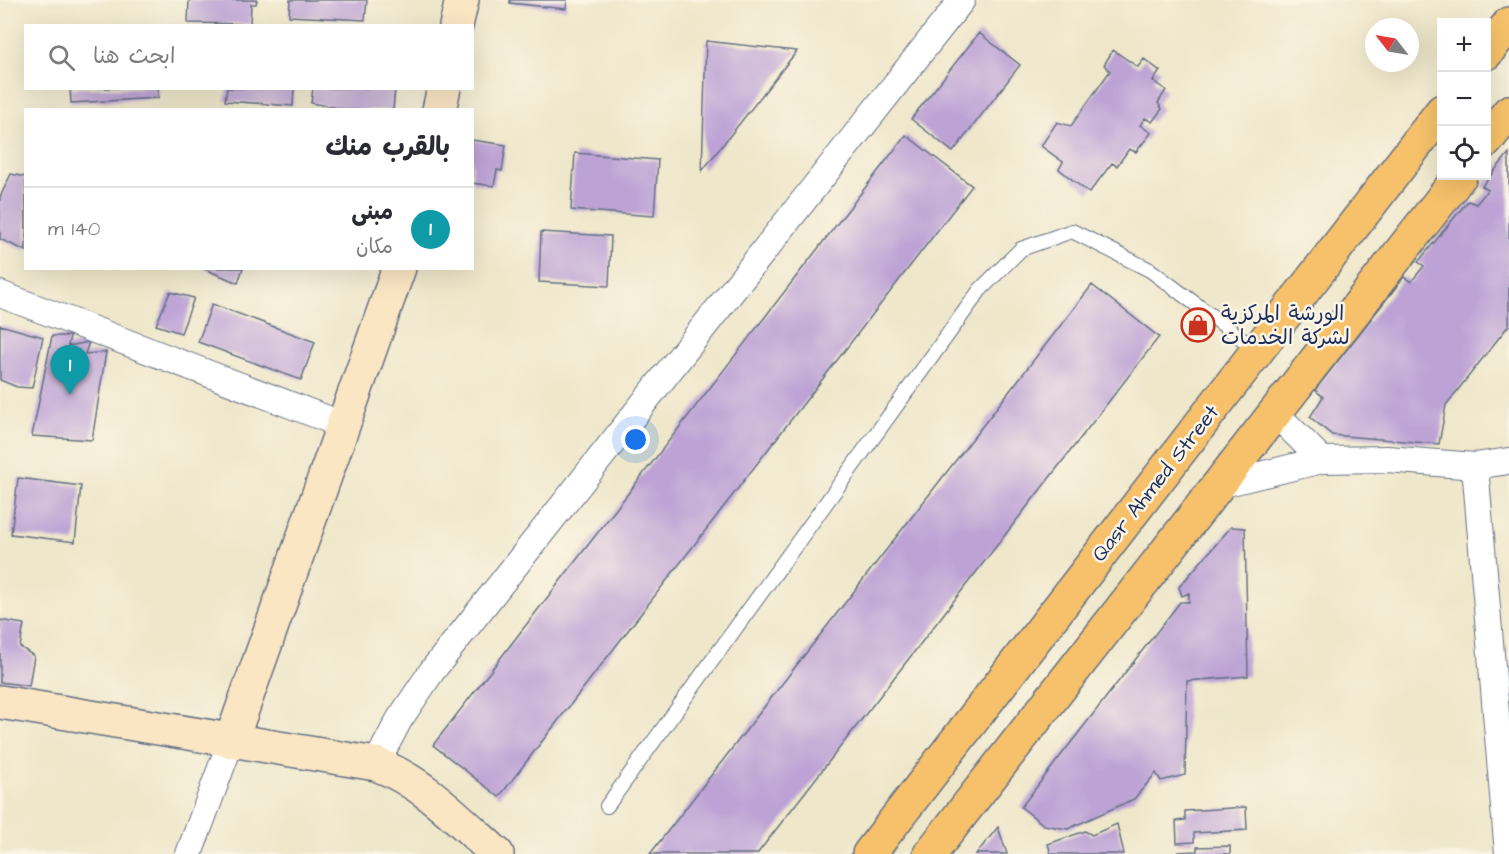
<!DOCTYPE html>
<html lang="ar">
<meta charset="utf-8">
<style>
:root{--surface:#fff;--page:#f7f7f7;--text:#2b2b33;--muted:#7c7c81;--line:#e1e1e2;--accent:#111827}
body{margin:0;font-family:"Architects Daughter","Playpen Sans Arabic",sans-serif;background:var(--page);color:var(--text);direction:rtl}
.controls{position:absolute;right:18px;top:18px;display:grid;overflow:hidden;border-radius:0px;box-shadow:0 6px 24px #0002}
.controls button{width:54px;height:54px;display:grid;place-items:center;padding:0;border:0;border-bottom:2px solid var(--line);background:var(--surface);color:var(--text);font:30px sans-serif}
.compass{position:absolute;left:1365px;top:18px;width:54px;height:54px;border-radius:50%;background:var(--surface);box-shadow:0 6px 24px #0002;rotate:301deg}
.you{position:absolute;left:636px;top:440px;width:21px;height:21px;margin:-15px;border:4px solid #fff;border-radius:50%;background:#1a73e8;box-shadow:0 0 0 9px #1a73e833}
.badge{display:grid;place-items:center;width:39px;height:39px;border-radius:50%;background:var(--accent);color:#fff;font-size:20px;font-weight:700}
.pin{position:absolute;translate:-50% -50px;filter:drop-shadow(0 2px 3px #0008)}
.pin::after{content:'';position:absolute;top:32px;width:21px;height:18px;background:inherit;clip-path:polygon(0 0,100% 0,50% 100%)}
.list{margin:0;padding:0;list-style:none}
h2{display:flex;justify-content:space-between;align-items:center;height:78px;margin:0;padding:0 24px;font-size:26px}
h2 small{font-size:20px;font-weight:400;color:var(--muted)}
.list li{display:grid;grid-template-columns:39px 1fr auto;gap:18px;align-items:center;box-sizing:border-box;height:84px;padding:0 24px;border-top:2px solid var(--line)}
.list b{display:block;font-size:22px;white-space:nowrap}
.list p{margin:0;font-size:20px;white-space:nowrap;color:var(--muted)}
.list em{font-size:20px;font-style:normal;color:var(--muted)}
.icon{flex:none;width:33px;height:33px;fill:none;stroke:currentColor;stroke-width:2;stroke-linecap:round;stroke-linejoin:round}
.map{position:relative;flex:none;width:1509px;height:854px;overflow:hidden;direction:ltr}
.search{position:absolute;background:var(--surface);box-shadow:0 6px 24px #0002;left:24px;top:24px;width:450px;height:66px;display:flex;align-items:center;gap:15px;box-sizing:border-box;padding:0 21px;border-radius:0px;color:var(--muted);font-size:22px}
.panel{position:absolute;background:var(--surface);box-shadow:0 6px 24px #0002;left:24px;top:108px;width:450px;height:162px;border-radius:0px;direction:rtl}
.map>svg:first-child{display:block}
.building{fill:#bca2d5}
.lines{fill:none;stroke-linecap:round;stroke-linejoin:round}
.lane-casing{stroke:#656f84;stroke-width:16}
.street-casing{stroke:#656f84;stroke-width:28}
.secondary-casing{stroke:#656f84;stroke-width:36}
.primary-casing{stroke:#656f84;stroke-width:36}
.lane{stroke:#fff;stroke-width:14}
.street{stroke:#fff;stroke-width:26}
.secondary{stroke:#fbe6c4;stroke-width:33}
.primary{stroke:#f6c16b;stroke-width:33}
.labels{text-anchor:middle;stroke-width:5;stroke-linejoin:round;paint-order:stroke}
.poi-label{font-size:21px;fill:#1b2f5e;stroke:#fcf5e5;text-anchor:start}
.street-label{font-size:21px;fill:#1b2f5e;stroke:#fcf5e5}
</style>
<div class="map">
<svg width="1509" height="854" viewBox="0 0 1509 854">
<rect width="100%" height="100%" fill="#fcf5e5"/>
<filter id="ink" filterUnits="userSpaceOnUse"><feTurbulence type="fractalNoise" baseFrequency=".0167" numOctaves="2"/><feDisplacementMap in="SourceGraphic" scale="12" xChannelSelector="R" yChannelSelector="G"/><feConvolveMatrix kernelMatrix="1 2 1 2 8 2 1 2 1" color-interpolation-filters="sRGB"/></filter>
<filter id="wash" filterUnits="userSpaceOnUse"><feTurbulence type="fractalNoise" baseFrequency=".008" numOctaves="4" result="noise"/><feDisplacementMap in="SourceGraphic" scale="24" xChannelSelector="R" yChannelSelector="G"/><feGaussianBlur stdDeviation="1.35" result="paint"/><feColorMatrix in="noise" values="0 0 0 0 0 0 0 0 0 0 0 0 0 0 0 0 0 1.4 0 .05"/><feComposite in="paint" operator="in"/></filter>
<g filter="url(#wash)">
<rect width="100%" height="100%" fill="#eee7ca"/>
<g id="blocks">
<!-- building -->
<path class="building" d="M189 0H257L256 4H251L250 24 188 23Z
M290 0H367L365 20 289 16Z
M510 0H567L566 9 510 3Z
M979 33 1020 65 953 152 911 119Z
M706 41 797 51 702 171Z
M1113 50 1138 67 1144 59 1160 71 1153 81 1166 90 1158 103 1162 109 1152 122 1145 118 1140 125 1151 133 1136 152 1129 149 1117 166 1112 163 1089 193 1059 169 1063 162 1041 146 1057 122 1071 126 1110 71 1104 65Z
M70 88H158V98L71 103Z
M227 88H294L293 106 225 101Z
M313 88H395L393 110H349L311 103Z
M906 135 972 186 499 797 433 745Z
M472 140 506 145 502 171 497 170 494 186 472 183Z
M575 153 658 160 654 216 571 210Z
M1509 153V325L1446 405 1439 444 1332 435 1310 417 1323 397 1315 390 1404 277 1411 282 1424 266 1418 262 1468 201 1476 204 1488 190 1482 186Z
M11 174 26 177V251L0 239V197Z
M541 232 611 236 609 286 539 282Z
M202 268H243L238 283Z
M1092 285 1159 337 757 854H650Z
M170 292 194 298 181 333 156 325Z
M212 304 315 342 301 380 198 342Z
M0 325 43 337 32 388 17 387 0 380Z
M52 336H70L68 346 89 342 85 354 106 352 92 440 32 436Z
M18 478 81 486 75 542 11 534Z
M1231 527 1245 528 1248 676 1187 681 1185 775 1161 781 1156 773 1134 799 1068 829 1044 825 1021 807 1180 602H1189V593L1182 596 1179 587Z
M0 620 24 624 20 647 34 656 29 686 0 682Z
M1246 807 1247 830 1194 833V842L1177 843 1176 821 1185 820V811Z
M1117 824 1124 854H1051L1048 844 1085 831 1092 835Z
M998 827 1007 854H976Z
M1230 846V854H1178V852L1197 851V847Z"/>
</g>
</g>
<g filter="url(#ink)">
<use href="#blocks" fill-opacity="0" stroke="#656f84" stroke-width="1.5"/>
<g class="lines">
<!-- lane casing -->
<g class="lane-casing">
<path id="lane" d="M607 806 980 290 1021 249 1072 231 1150 270 1257 350"/>
</g>
<!-- street casing -->
<g class="street-casing">
<path id="street" d="M0 294 343 425
M1275 413 1322 460
M1475 466 1508 854
M1219 485 1322 460 1387 459 1475 466 1509 461
M376 764 399 720 432 671 962 0
M189 854 231 741"/>
</g>
<!-- secondary casing -->
<g class="secondary-casing">
<path id="secondary" d="M456 26 462 0
M439 110 444 88
M0 702 376 764C424 782 460 821 497 854
M231 741 399 268"/>
</g>
<!-- primary casing -->
<g class="primary-casing">
<path id="primary" d="M1486 53 1509 24
M1486 141 1509 112
M869 854 1442 111
M930 854 1460 176"/>
</g>
<!-- lane -->
<use href="#lane" class="lane"/>
<!-- street -->
<use href="#street" class="street"/>
<!-- secondary -->
<use href="#secondary" class="secondary"/>
<!-- primary -->
<use href="#primary" class="primary"/>
</g>
</g>
<!-- icons -->
<defs>
<g id="shop-ring" transform="scale(1.725)"><circle r="9.5" fill="#fcf5e5" stroke="#c8321e" stroke-width="1.5"/><path d="M-5-2.5h2.3a2.7 3.5 0 0 1 5.4 0H5L5.5 6h-11ZM-1.5-2.5h3a1.5 2.3 0 0 0-3 0Z" fill="#c8321e"/></g>
</defs>
<g fill-rule="evenodd">
<use href="#shop-ring" x="1198" y="325"/>
</g>
<g class="labels">
<!-- poi labels -->
<g class="poi-label">
<text x="1221" y="320">الورشة المركزية<tspan x="1221" dy="24">لشركة الخدمات</tspan></text>
</g>
<!-- street labels -->
<g class="street-label">
<text transform="translate(1155 483) rotate(-52)" y="7">Qasr Ahmed Street</text>
</g>
</g>
</svg>
<div class="controls">
<button>+</button>
<button>−</button>
<button><svg class="icon" aria-label="locate" viewBox="0 0 24 24"><circle cx="12" cy="12" r="6"/><path d="M12 2v4M12 18v4M2 12h4M18 12h4"/></svg></button>
</div>
<svg class="compass" viewBox="-18 -18 36 36"><path d="M0-13l5 13h-10z" fill="#e53935"/><path d="M0 13l5-13h-10z" fill="#7c7c81"/></svg>
<div class="you"></div>
<div class="pin badge" style="left:70px;top:395px;background:#0f9aa8">1</div>
<div class="search"><svg class="icon" aria-label="search" viewBox="0 0 24 24"><circle cx="10" cy="10" r="6"/><path d="M15 15l6 6"/></svg>ابحث هنا</div>
<section class="panel">
<h2>بالقرب منك<small></small></h2>
<ul class="list">
<li><span class="badge" style="background:#0f9aa8">1</span><div><b>مبنى</b><p>مكان</p></div><em>140 m</em></li>
</ul>
</section>
</div>
